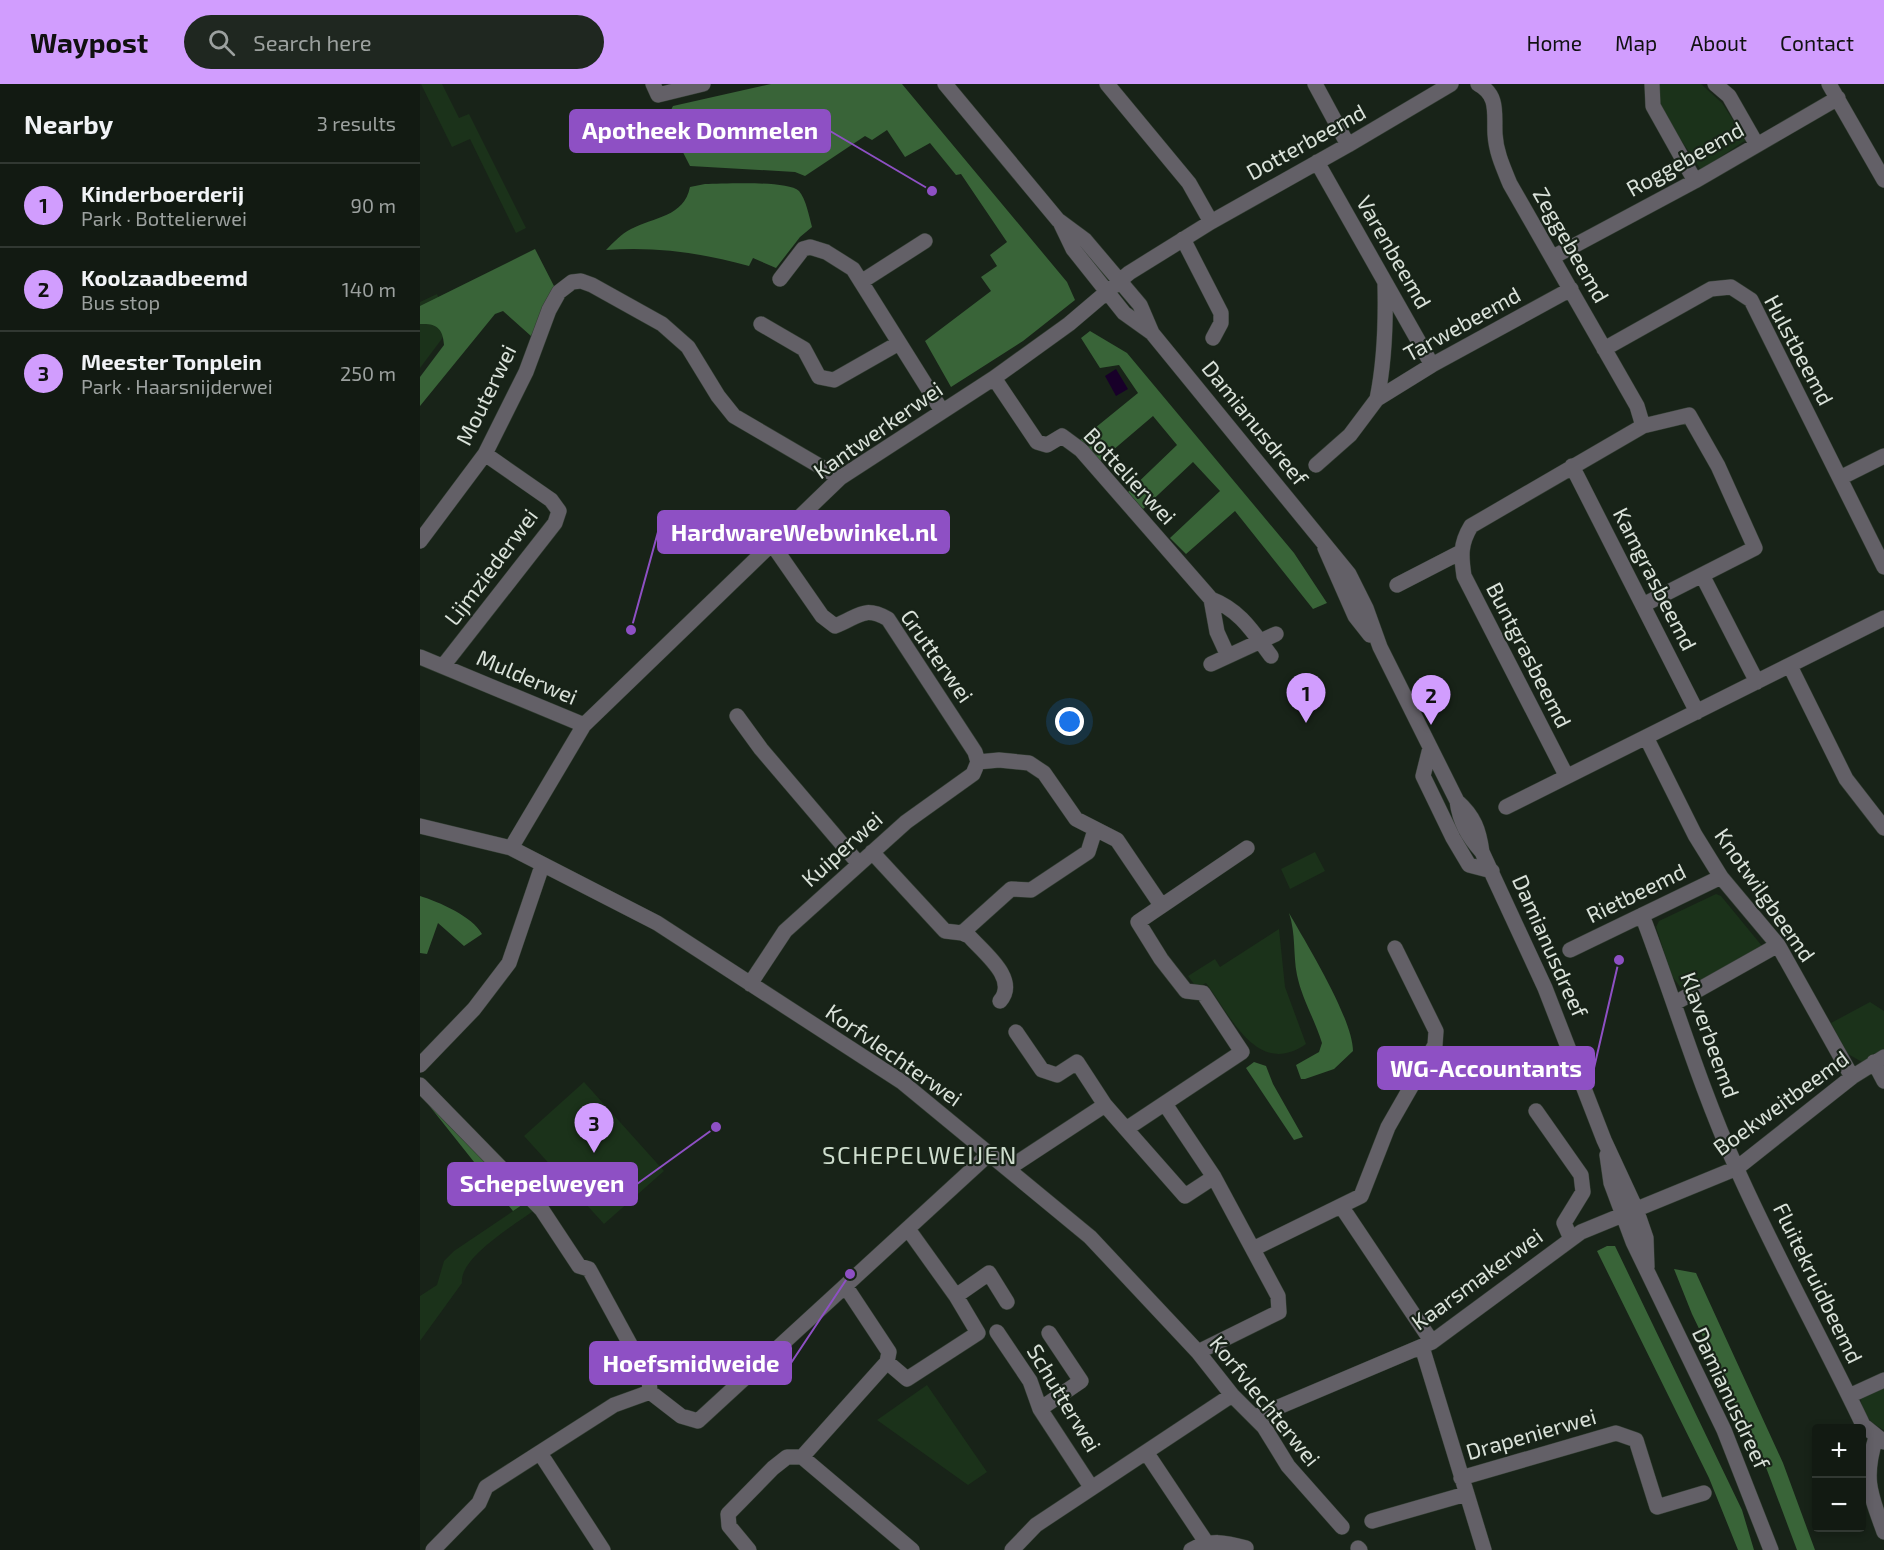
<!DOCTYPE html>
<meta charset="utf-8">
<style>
:root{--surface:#121a12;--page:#1f2720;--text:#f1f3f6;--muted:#9ca19f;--line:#313832;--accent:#d19dfe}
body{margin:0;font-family:"Exo 2",sans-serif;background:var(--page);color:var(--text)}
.controls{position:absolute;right:18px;bottom:18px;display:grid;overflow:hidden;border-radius:6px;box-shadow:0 3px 9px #0003}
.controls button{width:54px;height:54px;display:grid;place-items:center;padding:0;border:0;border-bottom:2px solid var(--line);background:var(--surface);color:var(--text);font:30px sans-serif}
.you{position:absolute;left:650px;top:638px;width:21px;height:21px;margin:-15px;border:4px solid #fff;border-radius:50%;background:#1a73e8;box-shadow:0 0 0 9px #1a73e833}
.badge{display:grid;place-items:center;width:39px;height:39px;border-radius:50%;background:var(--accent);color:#111;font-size:20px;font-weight:700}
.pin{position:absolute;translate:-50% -50px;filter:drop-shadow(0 2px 3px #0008)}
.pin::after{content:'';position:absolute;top:32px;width:21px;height:18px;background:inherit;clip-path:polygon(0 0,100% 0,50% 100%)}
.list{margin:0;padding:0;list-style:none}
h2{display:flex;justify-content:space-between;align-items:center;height:78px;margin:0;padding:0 24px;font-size:26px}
h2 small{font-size:20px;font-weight:400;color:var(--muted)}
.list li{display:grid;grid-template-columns:39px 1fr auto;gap:18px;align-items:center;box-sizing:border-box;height:84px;padding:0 24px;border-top:2px solid var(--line)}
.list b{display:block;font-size:22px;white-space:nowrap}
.list p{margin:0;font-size:20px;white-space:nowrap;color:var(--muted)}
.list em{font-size:20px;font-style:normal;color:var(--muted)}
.icon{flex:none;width:33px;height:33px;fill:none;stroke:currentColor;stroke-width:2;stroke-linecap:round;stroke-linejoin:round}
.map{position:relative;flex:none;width:1464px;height:1466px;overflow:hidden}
header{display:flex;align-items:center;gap:36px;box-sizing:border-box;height:84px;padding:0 30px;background:var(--accent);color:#111}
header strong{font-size:28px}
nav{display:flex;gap:33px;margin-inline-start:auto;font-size:21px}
.search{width:420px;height:54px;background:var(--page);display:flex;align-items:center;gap:15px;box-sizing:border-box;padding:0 21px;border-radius:33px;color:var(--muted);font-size:22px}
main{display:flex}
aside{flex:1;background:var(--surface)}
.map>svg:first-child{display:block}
.green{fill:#1b321a}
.forest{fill:#396438}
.water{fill:#180029}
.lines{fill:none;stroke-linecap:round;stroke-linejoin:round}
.minor-casing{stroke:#333e33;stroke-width:16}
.minor{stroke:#636067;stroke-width:15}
.labels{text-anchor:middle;stroke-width:4.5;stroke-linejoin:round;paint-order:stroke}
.street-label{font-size:22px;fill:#dae2da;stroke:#182318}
.neighbourhood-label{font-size:24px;letter-spacing:1.5px;fill:#ceddcd;stroke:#182318}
.leader{fill:none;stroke:#8e50c4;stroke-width:2}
.callout-dot{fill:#8e50c4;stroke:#182318;stroke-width:2}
.callout{fill:#8e50c4;stroke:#8e50c4;stroke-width:2}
.callout-label{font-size:24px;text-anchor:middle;font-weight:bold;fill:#fff}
</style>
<header>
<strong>Waypost</strong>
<div class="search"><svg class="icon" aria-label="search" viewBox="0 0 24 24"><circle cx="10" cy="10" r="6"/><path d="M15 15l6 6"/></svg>Search here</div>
<nav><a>Home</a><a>Map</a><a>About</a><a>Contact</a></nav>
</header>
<main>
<aside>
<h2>Nearby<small>3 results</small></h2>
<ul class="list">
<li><span class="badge">1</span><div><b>Kinderboerderij</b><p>Park · Bottelierwei</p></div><em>90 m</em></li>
<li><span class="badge">2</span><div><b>Koolzaadbeemd</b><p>Bus stop</p></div><em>140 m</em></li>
<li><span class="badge">3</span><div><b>Meester Tonplein</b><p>Park · Haarsnijderwei</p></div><em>250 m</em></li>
</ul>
</aside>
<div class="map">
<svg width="1464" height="1466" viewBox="0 0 1464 1466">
<rect width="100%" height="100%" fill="#182318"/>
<!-- green -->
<path class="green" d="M1 0H22L39 34 49 30 106 144 96 149 50 55 32 63Z
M1237 0H1281L1302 19 1326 56 1281 86 1240 24Z
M17 210 30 244 0 284V218Z
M895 768 905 787 870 805 861 785Z
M1296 810 1301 812 1342 862 1271 902 1261 904 1252 892 1236 843 1239 837Z
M859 845 865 903 886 960C837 994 811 932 786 899L777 904 768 892 795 875 800 883Z
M1450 918 1464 927V965L1442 978 1428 970 1411 939Z
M164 998 244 1087 184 1140 104 1052Z
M108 1117 116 1125C96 1140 39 1173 42 1199L0 1257V1212L17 1201 24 1177 34 1167Z
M507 1301 567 1388 548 1401 457 1336Z
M1464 1303V1346C1451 1339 1441 1330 1441 1315Z"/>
<!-- forest -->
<path class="forest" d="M351 0H482L647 198 655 216 603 257 531 303 505 257 571 207 561 193 577 182 570 171 587 158 541 90 536 91 510 59 485 73 467 46 452 56 445 52 385 92 375 88 270 82 249 41 247 34 253 22Z
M285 100C303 100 367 96 379 107 386 115 389 132 392 143L380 153 356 184 333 174 329 182C282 169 235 162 186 166 194 158 201 150 211 145 234 133 264 133 270 103Z
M115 165 135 204 111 252 83 227 75 230 0 322V293L24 261C23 244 16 239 0 240V222Z
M670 247 707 269 874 469 907 519 893 525 815 427 766 470 750 454 800 407 773 378 723 425 708 408 757 361 733 332 679 378 659 357 718 309 699 281 680 284 661 254Z
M0 812C19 818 52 832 62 850L44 862 18 839 7 870 0 869Z
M869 829C886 859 933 935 933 967L914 985 885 995H881L876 981 899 968 902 959C895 936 882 915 877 891 873 871 876 850 869 829Z
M834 978 846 982 853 1000 883 1053 874 1056 826 984Z
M0 1010 108 1117 93 1127Z
M1187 1162H1195L1322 1426 1334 1466H1318L1289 1394 1177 1167Z
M1254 1185 1276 1189 1363 1379 1395 1466H1377L1347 1386 1272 1230Z"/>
<!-- water -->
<path class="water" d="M696 285 708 305 696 312 685 292Z"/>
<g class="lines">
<!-- minor casing -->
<g class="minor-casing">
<path id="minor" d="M233 0 238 11 283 0
M525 0 638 136 665 156 720 221 732 249 929 490 946 524 960 563 1037 717C1040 739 1048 752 1062 768L1125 904 1184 1056 1216 1125 1226 1154 1227 1183
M687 0 769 99 791 138
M895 0 928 61
M1058 0C1079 11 1074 30 1075 50 1076 68 1083 83 1090 100L1217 322 1223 342
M1232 0 1233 22 1275 97
M1295 0 1309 12 1337 61
M1409 0 1464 96
M897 78 1012 281
M641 140 653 165 704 229 732 249
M763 155 801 229V239L793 254
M1133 173 1275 97 1418 14
M360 195 383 165 390 163 406 168 433 185 522 327
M441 198 505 157
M341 240 384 265 399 293 414 296 479 259
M1184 265 1291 205 1311 203 1331 216 1464 483
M574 294 617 358 627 361 642 352 661 366 791 515C820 526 833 548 851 572
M957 315C965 276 966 240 965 200
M896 381 930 351 957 315 1012 281 1151 205
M1152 382 1277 628
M1420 394 1464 372
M0 457 65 370 106 288 129 226 139 208 152 198 161 197 172 201 242 240 268 263 298 312 314 332 420 394
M352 460 402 532 415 542C439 533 443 521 468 535L555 668 558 678
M905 464 935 532 950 551
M1282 491 1337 598
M977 501 1041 468
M791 515 797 548 808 572
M0 573 164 641
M791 580 856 550
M23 582 135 439 139 427 131 416 65 370
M1370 582 1426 695 1464 744
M317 632 341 665 439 780
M1226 653 1275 751 1301 793 1358 861 1432 993
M1010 664 1003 692 1033 754 1049 781 1072 787
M558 678 579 676 609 679 624 689 656 735 697 756 741 821
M1146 691 1044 492C1041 472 1040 460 1051 442L1223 342 1269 331 1298 382 1335 464 1223 521
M1037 717C1054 732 1059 746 1062 768
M1086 723 1464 534
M0 742 91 764 237 839 482 998 670 1153 778 1268 812 1311 844 1343 868 1382 922 1443
M91 764 164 641 420 394 574 294 649 240 709 189 791 138 928 61 1031 0
M452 768 525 847 542 849
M1222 831C1254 915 1279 1001 1316 1083 1355 1171 1402 1255 1443 1341L1464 1358
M1150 866 1301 793
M330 900 365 847 486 738 553 690 558 678
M580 917C599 895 564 869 549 852L542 849 591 805 611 806 668 768 675 746
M1255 919 1358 861
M1454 978 1464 997
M0 981 54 925 89 879 122 782
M0 1001 122 1126 159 1182 169 1185 229 1295 230 1308
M745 1020 794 1093 858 1212 859 1228 778 1268
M685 1021 706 1045 822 968 783 909 766 907 741 875 718 838 827 764
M1116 1027 1161 1091 1163 1108 1144 1139 1151 1155
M706 1045 765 1112 794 1093
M1187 1071 1191 1099 1213 1158 1304 1346 1351 1466
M589 1084 685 1021 657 978 637 991 622 986 596 948
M921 1122 1012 1258
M833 1165 941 1112 968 1043 1015 961 1016 947 975 864
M426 1203 469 1268 467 1278 382 1373 492 1466
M536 1212 569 1189 587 1218
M577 1248 610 1297 620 1325 671 1403
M1002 1263 1064 1466
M467 1278 487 1295 558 1249 536 1212 488 1145
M1429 1312 1464 1296
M620 1325 661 1297 629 1249
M835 1333 1012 1258 1161 1148 1317 1084 1432 993 1464 973
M1456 1353C1443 1395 1450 1409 1464 1448
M726 1368 786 1458
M120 1369 183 1466
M1041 1394 1196 1349 1216 1356 1237 1423 1284 1409
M952 1437 1046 1410
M938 1464 940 1466
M13 1466 59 1419 66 1403 194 1321 230 1308 261 1332 278 1337 569 1070
M329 1466 309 1442 308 1430 353 1384 367 1373H382
M592 1466 616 1441 812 1311
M771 1466C791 1455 805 1458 826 1464"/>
</g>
<!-- minor -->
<use href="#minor" class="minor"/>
</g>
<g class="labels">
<!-- street labels -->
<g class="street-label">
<text transform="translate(886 58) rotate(-29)" y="8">Dotterbeemd</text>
<text transform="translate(1265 75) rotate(-29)" y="8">Roggebeemd</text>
<text transform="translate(1151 161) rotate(60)" y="8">Zeggebeemd</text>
<text transform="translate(974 168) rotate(60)" y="8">Varenbeemd</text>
<text transform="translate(1042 240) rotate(-29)" y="8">Tarwebeemd</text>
<text transform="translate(1379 266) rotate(62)" y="8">Hulstbeemd</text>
<text transform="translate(66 311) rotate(-64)" y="8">Mouterwei</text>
<text transform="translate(835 339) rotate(51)" y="8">Damianusdreef</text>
<text transform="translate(458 346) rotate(-35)" y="8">Kantwerkerwei</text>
<text transform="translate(710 392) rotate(47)" y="8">Bottelierwei</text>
<text transform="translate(71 483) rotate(-53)" y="8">Lijmziederwei</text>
<text transform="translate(1235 495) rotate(63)" y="8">Kamgrasbeemd</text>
<text transform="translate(1109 571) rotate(63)" y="8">Buntgrasbeemd</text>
<text transform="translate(517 572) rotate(55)" y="8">Grutterwei</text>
<text transform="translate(107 593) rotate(23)" y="8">Mulderwei</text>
<text transform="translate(422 765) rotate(-42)" y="8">Kuiperwei</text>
<text transform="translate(1216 809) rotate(-26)" y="8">Rietbeemd</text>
<text transform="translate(1345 811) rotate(55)" y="8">Knotwilgbeemd</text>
<text transform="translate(1130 862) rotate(66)" y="8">Damianusdreef</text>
<text transform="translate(1290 951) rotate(70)" y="8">Klaverbeemd</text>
<text transform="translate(474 971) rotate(35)" y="8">Korfvlechterwei</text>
<text transform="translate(1361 1019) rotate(-36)" y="8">Boekweitbeemd</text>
<text transform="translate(1057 1195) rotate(-36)" y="8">Kaarsmakerwei</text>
<text transform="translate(1398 1199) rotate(64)" y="8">Fluitekruidbeemd</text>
<text transform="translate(644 1314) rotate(59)" y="8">Schutterwei</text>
<text transform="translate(1311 1314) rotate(65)" y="8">Damianusdreef</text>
<text transform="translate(845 1317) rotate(51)" y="8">Korfvlechterwei</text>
<text transform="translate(1111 1350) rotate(-16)" y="8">Drapenierwei</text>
</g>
<!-- neighbourhood labels -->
<g class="neighbourhood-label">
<text x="500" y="1080">SCHEPELWEIJEN</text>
</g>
</g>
<!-- callouts -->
<path class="leader" d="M512 107L410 47M211 546L238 448M1199 876L1174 984M296 1043L217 1100M430 1190L371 1279"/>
<g class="callout-dot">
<circle cx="512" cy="107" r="6"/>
<circle cx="211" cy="546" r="6"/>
<circle cx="1199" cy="876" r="6"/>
<circle cx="296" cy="1043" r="6"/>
<circle cx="430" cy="1190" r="6"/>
</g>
<g class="callout">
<rect x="150" y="26" width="260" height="42" rx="6"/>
<rect x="238" y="427" width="291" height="42" rx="6"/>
<rect x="958" y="963" width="216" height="42" rx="6"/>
<rect x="28" y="1079" width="189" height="42" rx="6"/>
<rect x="170" y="1258" width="201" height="42" rx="6"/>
</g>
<g class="callout-label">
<text x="280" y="55">Apotheek Dommelen</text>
<text x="384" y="457">HardwareWebwinkel.nl</text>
<text x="1066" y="993">WG-Accountants</text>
<text x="122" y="1108">Schepelweyen</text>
<text x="271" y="1288">Hoefsmidweide</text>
</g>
</svg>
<div class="controls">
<button>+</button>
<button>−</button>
</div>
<div class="you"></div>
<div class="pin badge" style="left:886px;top:639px">1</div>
<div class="pin badge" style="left:1011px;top:641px">2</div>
<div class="pin badge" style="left:174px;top:1069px">3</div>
</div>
</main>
